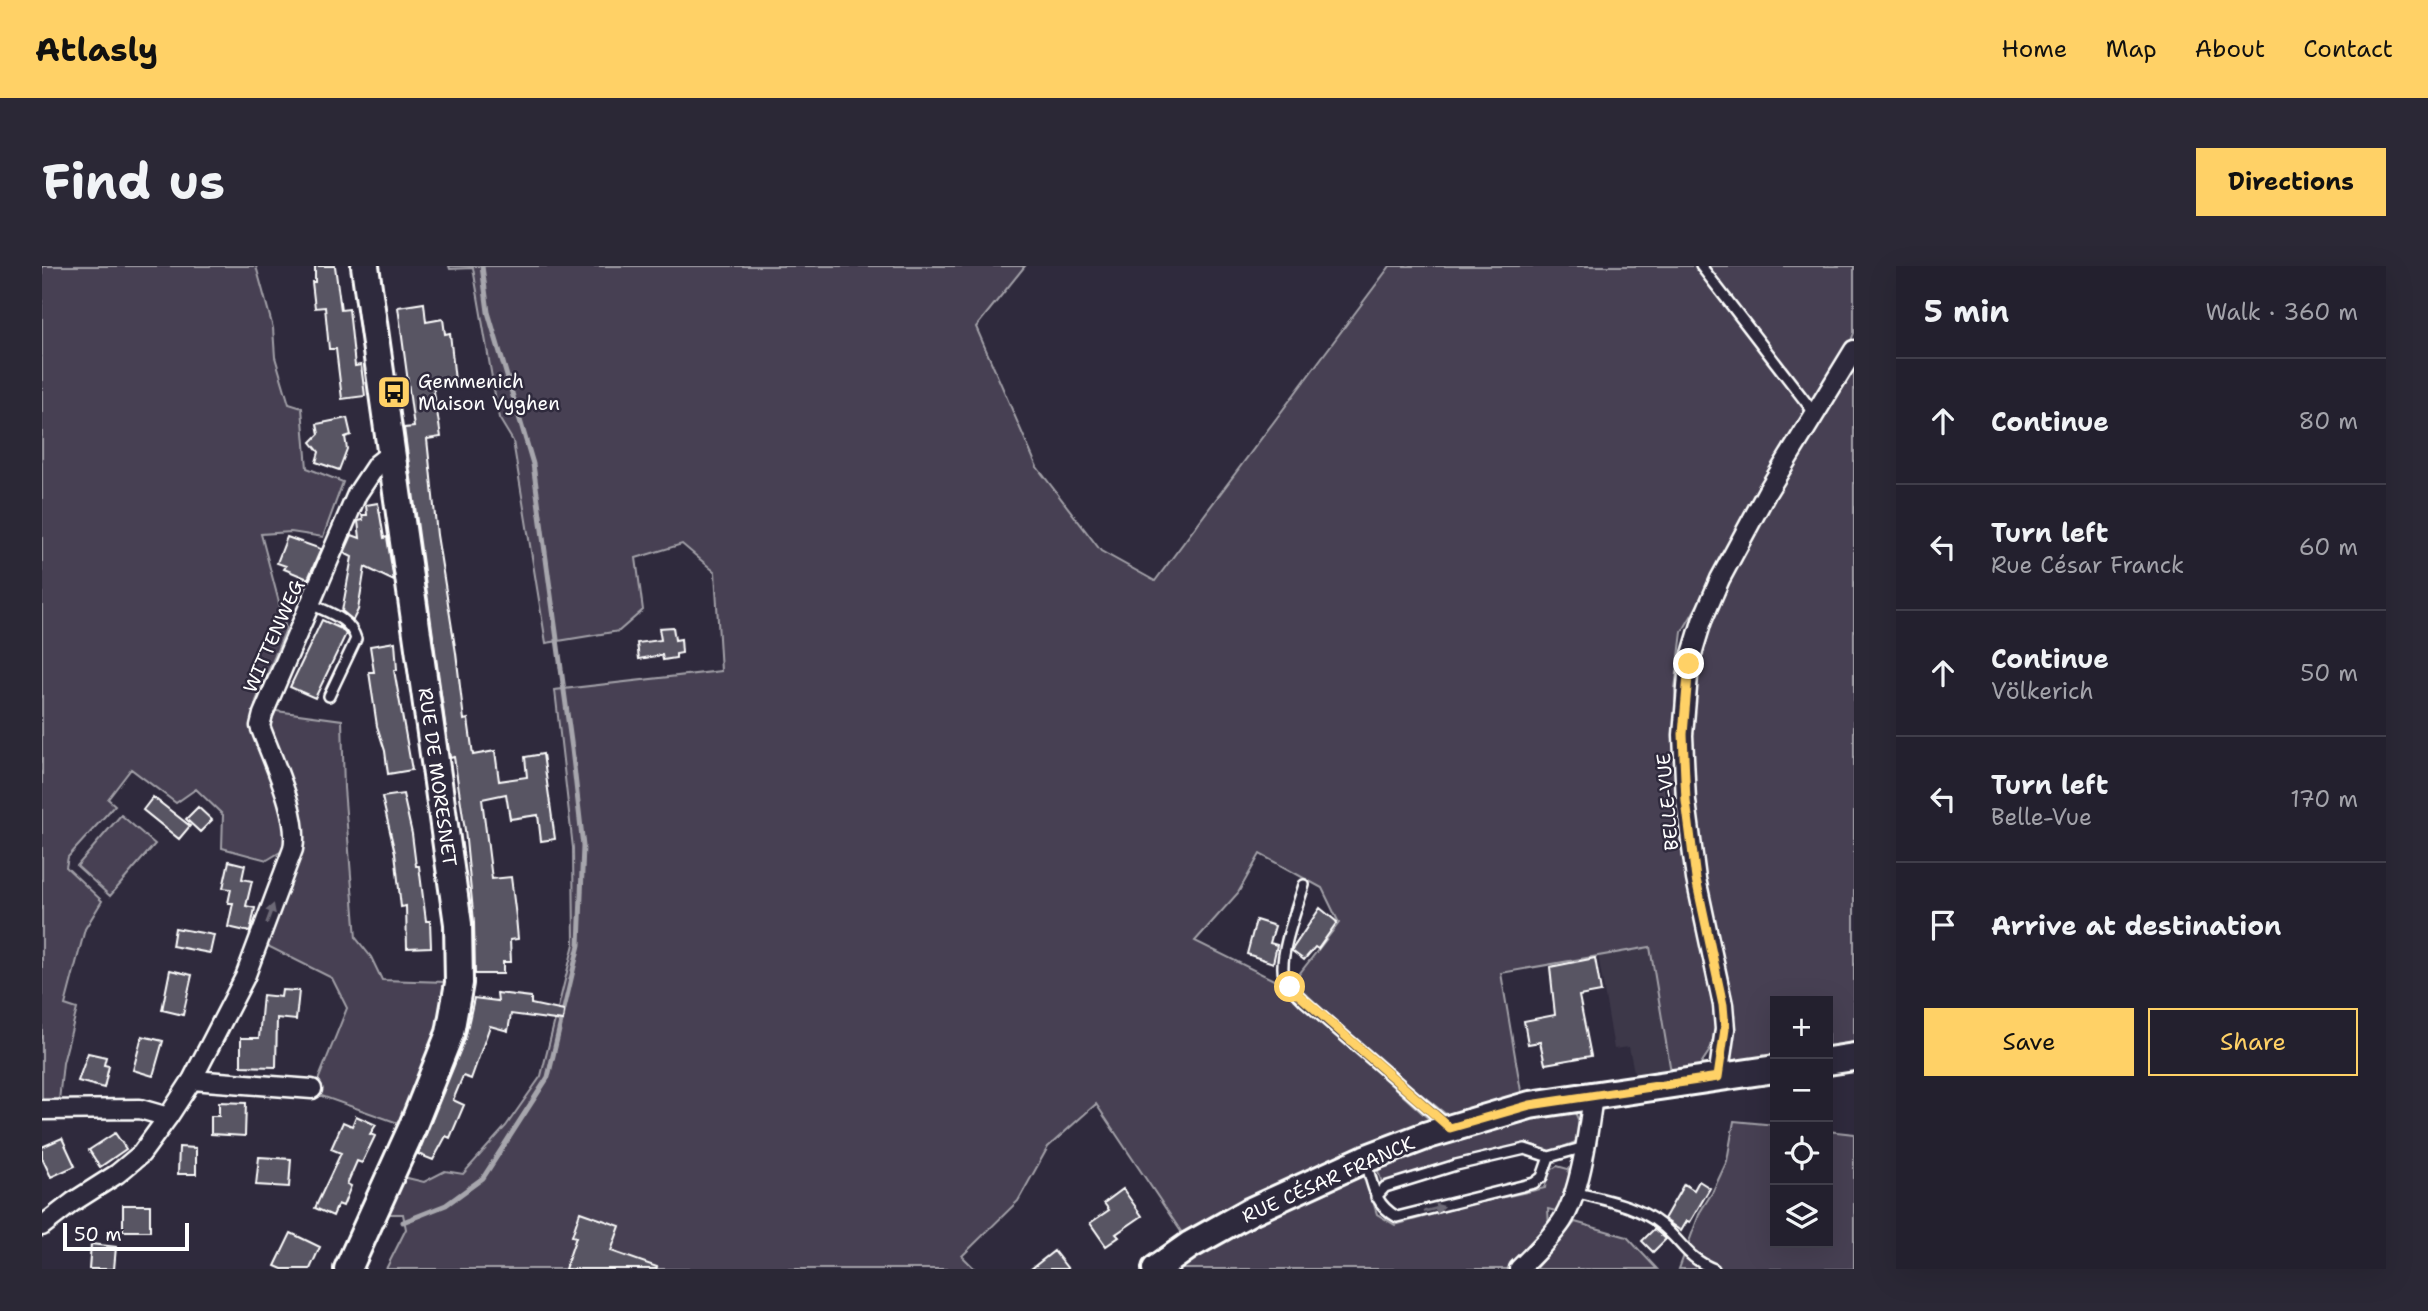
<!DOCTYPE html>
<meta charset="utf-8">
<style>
:root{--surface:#23202e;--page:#2b2836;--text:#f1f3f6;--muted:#a3a3aa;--line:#403e4a;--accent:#ffd166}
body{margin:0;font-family:"Shantell Sans",sans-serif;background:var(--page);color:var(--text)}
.controls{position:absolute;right:21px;bottom:21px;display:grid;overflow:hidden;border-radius:0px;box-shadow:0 7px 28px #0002}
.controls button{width:63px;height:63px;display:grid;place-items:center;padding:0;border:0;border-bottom:2px solid var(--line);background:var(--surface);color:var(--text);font:35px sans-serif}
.scale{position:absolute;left:21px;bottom:18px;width:126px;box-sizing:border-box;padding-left:7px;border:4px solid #fff;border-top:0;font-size:19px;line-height:24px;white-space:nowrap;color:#fff;-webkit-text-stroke:5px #2f2a3d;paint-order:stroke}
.stop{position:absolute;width:21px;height:21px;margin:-16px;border:5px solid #ffd166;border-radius:50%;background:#fff}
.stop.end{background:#ffd166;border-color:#fff;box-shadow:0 2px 7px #0008}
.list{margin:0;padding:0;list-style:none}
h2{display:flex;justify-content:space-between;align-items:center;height:91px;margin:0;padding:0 28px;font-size:30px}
h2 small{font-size:23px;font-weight:400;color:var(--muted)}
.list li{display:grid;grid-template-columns:46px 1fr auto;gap:21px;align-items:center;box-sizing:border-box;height:126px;padding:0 28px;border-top:2px solid var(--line)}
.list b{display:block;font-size:26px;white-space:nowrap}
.list p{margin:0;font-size:23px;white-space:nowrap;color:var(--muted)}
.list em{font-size:23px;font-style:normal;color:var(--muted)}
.actions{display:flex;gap:14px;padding:21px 28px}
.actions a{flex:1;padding:16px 0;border:2px solid var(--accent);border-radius:0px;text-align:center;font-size:24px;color:var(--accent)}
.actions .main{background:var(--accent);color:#111}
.icon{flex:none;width:38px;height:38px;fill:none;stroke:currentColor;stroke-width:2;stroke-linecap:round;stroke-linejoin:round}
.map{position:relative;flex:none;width:1812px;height:1003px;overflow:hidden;border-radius:0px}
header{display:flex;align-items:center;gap:42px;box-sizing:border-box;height:98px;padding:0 35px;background:var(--accent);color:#111}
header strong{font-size:33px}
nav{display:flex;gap:38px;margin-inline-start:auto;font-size:24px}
.intro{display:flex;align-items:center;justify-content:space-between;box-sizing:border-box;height:168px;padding:0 42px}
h1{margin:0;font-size:49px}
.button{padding:18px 32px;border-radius:0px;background:var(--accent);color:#111;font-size:24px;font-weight:700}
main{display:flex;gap:42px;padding:0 42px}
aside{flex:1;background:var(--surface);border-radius:0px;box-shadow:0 7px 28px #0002}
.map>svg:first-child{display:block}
.built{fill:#3c3749}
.green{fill:#464152;stroke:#a2a0a8;stroke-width:2}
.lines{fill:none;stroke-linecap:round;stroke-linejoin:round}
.stream{stroke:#a7a6ad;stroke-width:5}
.building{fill:#595564;stroke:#fff;stroke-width:2}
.lane-casing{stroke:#fff;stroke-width:14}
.street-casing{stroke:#fff;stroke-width:23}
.secondary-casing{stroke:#fff;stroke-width:32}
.lane{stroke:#2f2a3d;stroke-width:9}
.street{stroke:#2f2a3d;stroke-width:18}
.secondary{stroke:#2f2a3d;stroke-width:26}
.oneway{fill:#6d6a77}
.route{stroke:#ffd166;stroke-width:9}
.labels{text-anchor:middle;stroke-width:5;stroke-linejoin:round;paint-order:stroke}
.poi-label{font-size:19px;fill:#fff;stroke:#2f2a3d;text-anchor:start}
.street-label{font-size:19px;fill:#fff;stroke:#2f2a3d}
</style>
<header>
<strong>Atlasly</strong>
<nav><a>Home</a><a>Map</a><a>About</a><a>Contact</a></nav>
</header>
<div class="intro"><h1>Find us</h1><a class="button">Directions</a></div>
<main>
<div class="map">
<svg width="1812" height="1003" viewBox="0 0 1812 1003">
<rect width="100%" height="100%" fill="#2f2a3d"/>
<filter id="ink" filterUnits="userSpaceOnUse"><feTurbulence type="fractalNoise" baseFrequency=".0143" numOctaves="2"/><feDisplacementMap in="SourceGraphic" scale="14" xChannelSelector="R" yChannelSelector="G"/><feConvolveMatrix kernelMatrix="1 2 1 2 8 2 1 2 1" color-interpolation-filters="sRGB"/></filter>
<g filter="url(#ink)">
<!-- built -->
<path class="built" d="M1608 680 1629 806 1593 811 1587 781 1572 783 1556 689Z"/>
<!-- green -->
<path class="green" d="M0 0H214L231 62 233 91 247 138 260 142 265 202 301 216 281 271 249 266 219 268 244 363 214 435 211 450 214 468 244 549 245 582 225 594 180 582 181 549 154 523 134 537 89 503 66 533 73 539 26 591 24 601 60 635 43 663 23 739 35 743 21 797 16 844H0Z
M407 0H983L934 61 995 201 1059 285 1113 315 1348 0H1655L1767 146 1640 366 1633 423 1636 527 1669 719 1674 764 1668 784 1656 802 1629 806 1608 681 1459 707 1480 831 1405 849 1335 793 1251 716 1297 657 1280 622 1218 588 1196 627 1153 675 1236 716 1389 855 1142 970 1054 838 1006 881 976 935 920 990 933 1003H344L364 963 361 948H342L361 911 382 916 403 905 421 908 464 860 499 810 532 678 531 582 513 424 679 405 673 306 640 278 594 292 601 344 577 365 504 377 471 175 457 152 431 2 408 3Z
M1664 0H1812V67L1803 90 1772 139Z
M1812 94V781L1786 785V735H1733V793L1686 800 1660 617 1650 502V436L1669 346 1724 238Z
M227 444 300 454 302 522 314 672 329 691 340 714 404 716C397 771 379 808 356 857L271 827 305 742 290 712 226 680 221 682 252 594 223 469Z
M79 549 113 578 68 630 35 600Z
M1532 844 1539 860 1536 875 1506 887 1495 880 1483 878 1340 917 1336 905 1339 898 1386 882 1451 864 1480 850Z
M1692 855 1733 859V977H1786V865L1812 868V1003H1637L1658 946 1670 927 1685 895Z
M1515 900 1526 903 1528 914 1518 946 1506 943 1507 961 1466 1003H1127L1168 976 1314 906 1324 913 1335 948 1353 959 1421 940 1503 922 1505 907Z
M1533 956 1585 971 1615 1003H1493Z"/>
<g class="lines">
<!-- stream -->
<path class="stream" d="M361 956 404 939 441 912 506 811 537 679 541 580 530 483 491 198 446 46 440 0"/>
</g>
<!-- building -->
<path class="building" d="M273 0H293L299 44 307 43 313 100 319 99 323 130 300 133 294 83H287L283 41 273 42 270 16H273Z
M382 37 384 56 401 53 403 68 408 67 413 115 391 119 399 171 385 173 395 269 414 387 422 454 426 453 431 489 453 485 457 515 485 511 483 491 501 488 513 573 499 575 496 549 468 553 464 528 440 533 450 613 469 611 474 651 476 673 468 674 469 696H461V708H433L432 656 423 564 412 491 408 492 362 162 372 161 356 41Z
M305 152 309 169 303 171 305 183 297 204 274 196 277 186 269 176 277 168 275 158Z
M336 237 342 272 345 271 352 315 323 301 316 344 311 354 300 345 310 291 302 287 310 269 318 272 316 255 321 254 320 249H325L324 239Z
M245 271 279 283 266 313 242 303 244 300 235 297Z
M280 354 297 362V360L304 368 273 432 248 421Z
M631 361 633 374 639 373 640 387 634 388V392L621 394 620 389 597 393 595 377 619 374 617 362Z
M353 376 355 404H352L370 504 346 508 343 485 335 460 327 406H332L328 380Z
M361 528 370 568 374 600H377L384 655H388L389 681 365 682 364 640 359 641 353 587 340 531Z
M111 531 148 560 137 573 101 544Z
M156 541 170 554 158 566 144 553Z
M187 595 203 599 200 613 210 615 204 640 213 642 208 666 186 661 191 637H186L189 623 181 622Z
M1278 642 1295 656 1276 683 1273 681 1262 694 1250 685 1251 682Z
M1214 654 1233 660 1228 677 1235 679 1231 697 1205 688Z
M133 662 172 669 168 687 130 680Z
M1553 692 1559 726 1537 730 1549 790 1503 798 1498 776 1486 778 1482 755 1513 749 1508 701Z
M128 704 150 709 141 749 120 744Z
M240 724 257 725 254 754 235 752 234 801 199 800V772H217L221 729 239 731Z
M455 727 489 731V738L522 745 521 755 469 748 466 765 448 760 429 813 421 810 411 834 422 839 408 872 404 870 391 894 376 888 423 773 432 732 456 735Z
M100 770 121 775 111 810 91 804Z
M46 787 64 791 62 799 67 800 62 822 36 815Z
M177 836 204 837 203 870 169 868V850H177Z
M314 850 334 859 328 868 333 870 320 897 315 895 305 918 309 920 301 940 296 938 291 950 273 942 299 887 289 883 301 856 310 860Z
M73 867 84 883 58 901 47 884Z
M20 872 33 900 9 911 0 892V881Z
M137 881 154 882V908H136Z
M217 891 249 893 247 921 214 919Z
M1657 915 1668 922 1648 956 1645 955 1639 965 1622 953 1642 918 1652 924Z
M1081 923 1100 950 1074 968 1077 971 1064 980 1048 957 1067 944 1062 937Z
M81 939H108V965H81Z
M538 946 578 960 569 985 615 1001 614 1003H523L534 971 530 970Z
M1612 963 1624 973 1611 986 1600 975Z
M249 967 278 981 268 1003H240L233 1000Z
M49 978 74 981 72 1003H47Z
M1012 985 1026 1003H989Z"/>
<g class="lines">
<!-- lane casing -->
<g class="lane-casing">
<path id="lane" d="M1659 0 1773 148
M269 338C287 347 308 352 314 373L287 430
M1262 619C1256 639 1236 691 1242 710 1245 720 1255 727 1262 735L1404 858
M1324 895C1331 920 1332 938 1355 951L1492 917 1500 911 1507 891
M1532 926C1562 934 1593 938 1618 958 1640 975 1644 992 1672 1003
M1334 931 1343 921 1414 899 1483 883 1507 891 1543 881"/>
</g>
<!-- street casing -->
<g class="street-casing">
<path id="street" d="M1676 812 1683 763 1681 739 1654 613 1644 535 1641 469 1647 398 1660 355 1678 313 1725 226 1812 84
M150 814 270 823
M0 844 98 843 126 851
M0 960 31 936 75 908 99 888 126 851 150 814 203 711 251 583C258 549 230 494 218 460L221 448 315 228 335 198 349 187
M1477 1003C1492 988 1508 973 1520 955 1539 926 1546 865 1551 830"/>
</g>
<!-- secondary casing -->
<g class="secondary-casing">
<path id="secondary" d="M1786 795 1812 791
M306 1003 370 862 408 767 417 717 416 658 323 0
M1114 1003 1148 979 1209 945 1323 893 1386 869 1488 839 1733 803"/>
</g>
<!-- lane -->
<use href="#lane" class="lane"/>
<!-- street -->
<use href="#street" class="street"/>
<!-- secondary -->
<use href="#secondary" class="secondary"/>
</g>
<!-- one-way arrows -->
<defs><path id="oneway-solid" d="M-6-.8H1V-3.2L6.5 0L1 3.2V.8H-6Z" transform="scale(1.75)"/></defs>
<g class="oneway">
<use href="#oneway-solid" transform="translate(228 648) rotate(-70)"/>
<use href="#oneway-solid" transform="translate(1392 943) rotate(-14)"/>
</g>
</g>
<g class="lines" filter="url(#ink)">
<!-- route -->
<path class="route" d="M1248 721 1408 862 1488 839 1676 811 1683 763 1681 739 1654 613 1644 535 1641 468 1647 398"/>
</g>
<!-- icons -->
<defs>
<g id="bus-square" transform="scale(1.75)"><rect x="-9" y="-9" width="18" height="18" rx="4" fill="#ffd166" stroke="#2f2a3d"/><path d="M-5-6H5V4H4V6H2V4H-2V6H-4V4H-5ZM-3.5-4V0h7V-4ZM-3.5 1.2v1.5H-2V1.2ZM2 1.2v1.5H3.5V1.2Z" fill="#111"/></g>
</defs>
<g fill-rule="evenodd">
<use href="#bus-square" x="352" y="126"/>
</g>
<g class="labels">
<!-- poi labels -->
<g class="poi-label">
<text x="376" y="122">Gemmenich<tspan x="376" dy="22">Maison Vyghen</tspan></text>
</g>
<!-- street labels -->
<g class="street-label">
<text transform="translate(231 370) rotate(-66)" y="7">WITTENWEG</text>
<text transform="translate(396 511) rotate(82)" y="7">RUE DE MORESNET</text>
<text transform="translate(1625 536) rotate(-95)" y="7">BELLE-VUE</text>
<text transform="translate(1286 913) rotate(-24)" y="7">RUE CÉSAR FRANCK</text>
</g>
</g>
</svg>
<div class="controls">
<button>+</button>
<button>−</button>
<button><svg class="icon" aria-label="locate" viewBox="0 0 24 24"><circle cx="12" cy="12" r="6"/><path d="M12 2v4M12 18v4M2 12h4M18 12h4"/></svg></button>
<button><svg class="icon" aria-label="layers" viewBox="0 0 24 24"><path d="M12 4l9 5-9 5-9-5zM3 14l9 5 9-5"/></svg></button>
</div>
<div class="scale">50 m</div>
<div class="stop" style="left:1248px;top:721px"></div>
<div class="stop end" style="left:1647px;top:398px"></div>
</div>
<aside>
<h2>5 min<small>Walk · 360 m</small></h2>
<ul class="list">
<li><svg class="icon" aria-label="ahead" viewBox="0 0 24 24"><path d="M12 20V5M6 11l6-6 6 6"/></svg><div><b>Continue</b></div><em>80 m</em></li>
<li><svg class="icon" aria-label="left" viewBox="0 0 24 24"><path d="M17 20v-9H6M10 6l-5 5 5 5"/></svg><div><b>Turn left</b><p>Rue César Franck</p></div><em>60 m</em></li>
<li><svg class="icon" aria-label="ahead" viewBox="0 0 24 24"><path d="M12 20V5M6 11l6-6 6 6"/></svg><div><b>Continue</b><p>Völkerich</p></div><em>50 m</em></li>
<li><svg class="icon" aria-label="left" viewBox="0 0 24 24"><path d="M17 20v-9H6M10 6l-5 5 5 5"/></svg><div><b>Turn left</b><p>Belle-Vue</p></div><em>170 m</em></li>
<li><svg class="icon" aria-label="arrive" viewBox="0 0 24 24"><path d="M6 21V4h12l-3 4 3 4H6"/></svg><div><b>Arrive at destination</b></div></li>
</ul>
<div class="actions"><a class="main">Save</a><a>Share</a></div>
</aside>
</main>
